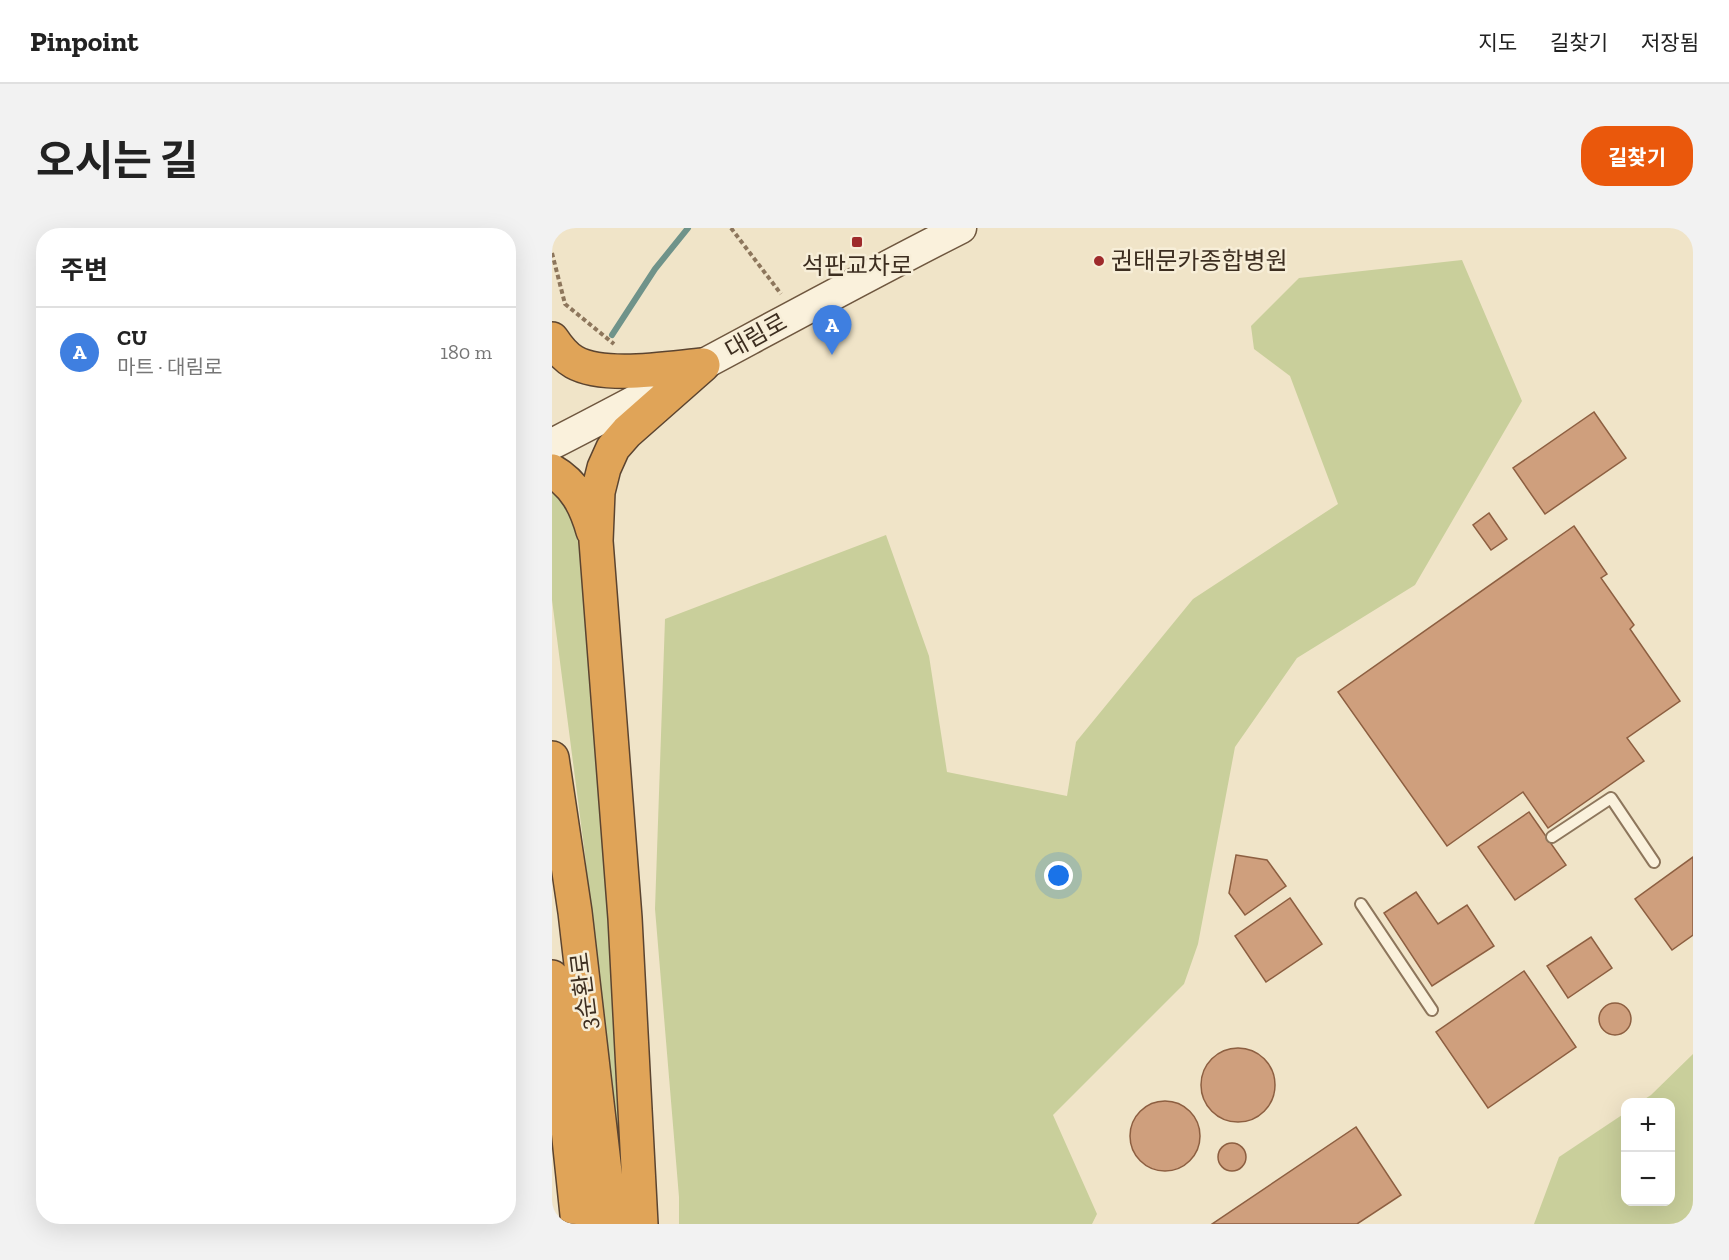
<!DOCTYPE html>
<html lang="ko">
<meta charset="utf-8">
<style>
:root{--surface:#fff;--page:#f2f2f2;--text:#222;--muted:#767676;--line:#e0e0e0;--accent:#ea580c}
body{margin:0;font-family:"Zilla Slab","Noto Sans KR",serif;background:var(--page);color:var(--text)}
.controls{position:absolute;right:18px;bottom:18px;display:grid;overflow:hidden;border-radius:12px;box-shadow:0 6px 24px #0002}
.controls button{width:54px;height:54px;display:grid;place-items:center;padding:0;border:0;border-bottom:2px solid var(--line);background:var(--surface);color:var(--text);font:30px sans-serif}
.you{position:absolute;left:507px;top:648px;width:21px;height:21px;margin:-15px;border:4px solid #fff;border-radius:50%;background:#1a73e8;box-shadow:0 0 0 9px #1a73e833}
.badge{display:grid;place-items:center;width:39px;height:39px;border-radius:50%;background:var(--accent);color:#fff;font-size:20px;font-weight:700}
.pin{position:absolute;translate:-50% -50px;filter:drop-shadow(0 2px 3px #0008)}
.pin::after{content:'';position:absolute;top:32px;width:21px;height:18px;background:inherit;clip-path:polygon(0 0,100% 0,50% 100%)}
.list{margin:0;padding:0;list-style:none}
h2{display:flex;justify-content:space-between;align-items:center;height:78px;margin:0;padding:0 24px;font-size:26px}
h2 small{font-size:20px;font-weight:400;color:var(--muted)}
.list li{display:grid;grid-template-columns:39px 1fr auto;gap:18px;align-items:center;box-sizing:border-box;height:90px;padding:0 24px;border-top:2px solid var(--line)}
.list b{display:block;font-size:22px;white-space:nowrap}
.list p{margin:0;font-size:20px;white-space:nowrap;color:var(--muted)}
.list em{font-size:20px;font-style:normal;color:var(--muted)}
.map{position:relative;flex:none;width:1141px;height:996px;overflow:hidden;border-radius:24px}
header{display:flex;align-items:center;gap:36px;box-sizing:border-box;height:84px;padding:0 30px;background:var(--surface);border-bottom:2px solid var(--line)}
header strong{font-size:28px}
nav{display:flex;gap:33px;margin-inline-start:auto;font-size:21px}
.intro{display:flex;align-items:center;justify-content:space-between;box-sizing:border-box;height:144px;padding:0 36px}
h1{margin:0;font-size:42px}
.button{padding:15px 27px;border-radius:24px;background:var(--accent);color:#fff;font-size:21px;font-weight:700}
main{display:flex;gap:36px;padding:0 36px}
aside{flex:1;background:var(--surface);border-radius:24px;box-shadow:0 6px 24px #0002}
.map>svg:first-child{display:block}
.green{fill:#c9cf9b}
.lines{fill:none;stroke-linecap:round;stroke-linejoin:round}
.stream{stroke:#6f938a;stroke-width:6}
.building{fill:#cf9f7d;stroke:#8d5f41;stroke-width:1.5}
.lane-casing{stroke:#8d765c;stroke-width:14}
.secondary-casing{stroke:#6f573f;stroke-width:33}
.highway-casing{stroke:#5b4430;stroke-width:36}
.path{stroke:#8d765c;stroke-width:4;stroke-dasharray:4.5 3;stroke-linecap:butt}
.lane{stroke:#faf1dc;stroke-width:10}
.secondary{stroke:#faf1dc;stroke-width:30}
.highway{stroke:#e0a458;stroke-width:33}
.poi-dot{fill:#9e2a2b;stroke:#f7eed8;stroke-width:2}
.labels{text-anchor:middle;stroke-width:5;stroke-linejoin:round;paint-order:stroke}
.poi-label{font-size:24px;fill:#3d2e20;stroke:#f7eed8;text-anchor:start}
.street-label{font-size:24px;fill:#3d2e20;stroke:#f7eed8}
</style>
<header>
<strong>Pinpoint</strong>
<nav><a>지도</a><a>길찾기</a><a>저장됨</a></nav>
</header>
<div class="intro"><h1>오시는 길</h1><a class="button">길찾기</a></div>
<main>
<aside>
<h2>주변<small></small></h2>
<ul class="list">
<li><span class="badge" style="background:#3f7fe0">A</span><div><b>CU</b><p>마트 · 대림로</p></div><em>180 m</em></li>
</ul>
</aside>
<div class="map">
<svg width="1141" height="996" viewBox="0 0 1141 996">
<rect width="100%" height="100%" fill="#f0e4c8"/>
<!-- green -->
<path class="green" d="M910 32 970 173 863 357 745 430 683 519 646 716 632 756 501 887 545 986 540 996H127V969L103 681 113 391 334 307 377 428 395 544 515 568 524 514 641 371 786 276 738 148 702 121 699 98 747 50Z
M0 256 27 289 79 996 58 895 33 627 0 372Z
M1141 826V996H982L1007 929 1073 885 1074 974H1118V874H1088L1099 867Z"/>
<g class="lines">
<!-- stream -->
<path class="stream" d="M60 107 103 41 136 0"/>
</g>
<!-- building -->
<path class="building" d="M1042 184 1074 230 993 286 961 240Z
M937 285 955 311 939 322 921 297Z
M1022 298 1055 346 1049 350 1082 397 1078 401 1128 473 1075 510 1092 533 996 600 971 564 895 618 786 464Z
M977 584 1014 637 963 672 926 619Z
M684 627 715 632 734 658 693 687 677 665Z
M1141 629V707L1120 722 1083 671Z
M864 664 886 696 915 677 942 718 880 758 832 685Z
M738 670 770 716 714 754 683 708Z
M1039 709 1060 740 1016 770 995 738Z
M972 743 1024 819 936 880 884 804Z
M1047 791a16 16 0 1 1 32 0a16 16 0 1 1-32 0Z
M649 857a37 37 0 1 1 74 0a37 37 0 1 1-74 0Z
M578 908a35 35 0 1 1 70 0a35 35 0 1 1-70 0Z
M804 899 849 967 805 996H660Z
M666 929a14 14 0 1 1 28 0a14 14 0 1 1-28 0Z"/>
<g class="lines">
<!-- lane casing -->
<g class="lane-casing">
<path id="lane" d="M1000 609 1059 570 1102 634
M809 676 880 782"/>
</g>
<!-- secondary casing -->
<g class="secondary-casing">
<path id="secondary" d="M0 216C137 146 271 70 409 0"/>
</g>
<!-- highway casing -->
<g class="highway-casing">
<path id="highway" d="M0 111C6 120 13 129 22 134 52 151 117 140 151 137
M0 243C23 256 34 278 41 303
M0 530 23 684 59 996
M0 749 26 996
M89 996 73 690 44 313 46 264 52 240 61 220 75 204 151 137"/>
</g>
<!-- path -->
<path class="path" d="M179 0 229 66
M0 25 13 76 62 116"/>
<!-- lane -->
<use href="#lane" class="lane"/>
<!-- secondary -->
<use href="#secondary" class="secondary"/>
<!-- highway -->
<use href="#highway" class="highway"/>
</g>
<!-- markers -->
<g class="poi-dot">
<rect x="299" y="8" width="12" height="12" rx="3"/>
<circle cx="547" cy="33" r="6"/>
</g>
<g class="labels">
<!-- poi labels -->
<g class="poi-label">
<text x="559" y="41">권태문카종합병원</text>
<text x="305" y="46" text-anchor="middle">석판교차로</text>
</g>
<!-- street labels -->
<g class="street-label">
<text transform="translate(204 108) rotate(-29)" y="8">대림로</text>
<text transform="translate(32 763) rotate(-97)" y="8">3순환로</text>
</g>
</g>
</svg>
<div class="controls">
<button>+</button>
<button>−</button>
</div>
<div class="you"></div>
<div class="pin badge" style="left:280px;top:127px;background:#3f7fe0">A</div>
</div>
</main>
